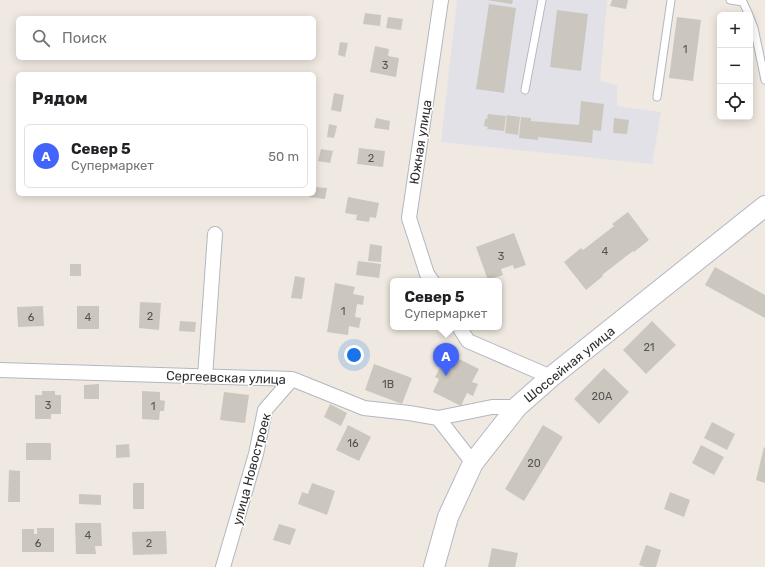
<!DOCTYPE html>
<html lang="ru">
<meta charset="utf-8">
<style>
:root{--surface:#fff;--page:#f6f6f6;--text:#202124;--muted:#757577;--line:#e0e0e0;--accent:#4264fb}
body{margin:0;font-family:Rubik,sans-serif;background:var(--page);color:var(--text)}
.controls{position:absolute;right:12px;top:12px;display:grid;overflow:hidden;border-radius:6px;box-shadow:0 2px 10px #0003}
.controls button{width:36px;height:36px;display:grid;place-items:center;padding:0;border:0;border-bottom:1px solid var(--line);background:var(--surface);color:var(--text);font:20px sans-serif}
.you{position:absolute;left:354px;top:355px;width:14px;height:14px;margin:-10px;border:3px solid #fff;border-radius:50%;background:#1a73e8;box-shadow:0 0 0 6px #1a73e833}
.badge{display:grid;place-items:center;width:26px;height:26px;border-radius:50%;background:var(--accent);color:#fff;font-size:13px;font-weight:700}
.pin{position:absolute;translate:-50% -33px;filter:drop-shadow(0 1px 2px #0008)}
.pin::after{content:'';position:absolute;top:21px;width:14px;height:12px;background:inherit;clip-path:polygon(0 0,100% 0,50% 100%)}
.popup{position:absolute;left:390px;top:278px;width:112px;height:52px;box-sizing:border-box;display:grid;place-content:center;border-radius:6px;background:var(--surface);filter:drop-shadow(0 1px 3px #0005);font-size:13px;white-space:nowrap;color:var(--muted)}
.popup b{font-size:15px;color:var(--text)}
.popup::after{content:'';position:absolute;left:50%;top:100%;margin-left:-8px;border:8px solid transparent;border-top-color:var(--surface)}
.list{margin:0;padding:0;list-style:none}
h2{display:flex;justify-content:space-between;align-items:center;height:52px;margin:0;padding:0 16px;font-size:17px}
h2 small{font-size:13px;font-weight:400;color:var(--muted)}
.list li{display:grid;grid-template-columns:26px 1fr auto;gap:12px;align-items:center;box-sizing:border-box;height:64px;margin:0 8px 8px;padding:0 8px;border:1px solid var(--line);border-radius:6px}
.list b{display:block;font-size:15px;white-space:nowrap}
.list p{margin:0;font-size:13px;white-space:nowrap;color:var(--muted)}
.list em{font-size:13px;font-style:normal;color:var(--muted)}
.icon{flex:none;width:22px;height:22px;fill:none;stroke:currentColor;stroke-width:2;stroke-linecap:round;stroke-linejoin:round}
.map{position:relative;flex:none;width:765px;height:567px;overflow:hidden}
.search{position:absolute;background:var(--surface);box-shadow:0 2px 10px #0003;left:16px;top:16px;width:300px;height:44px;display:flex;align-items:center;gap:10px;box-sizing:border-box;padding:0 14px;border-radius:6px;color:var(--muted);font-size:15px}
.panel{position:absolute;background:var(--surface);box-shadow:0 2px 10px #0003;left:16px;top:72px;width:300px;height:124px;border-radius:6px}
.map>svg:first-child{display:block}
.industrial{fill:#e3e1e8}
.building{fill:#cbc7bf}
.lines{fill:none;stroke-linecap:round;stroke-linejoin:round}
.lane-casing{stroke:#b4b7c1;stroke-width:9}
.street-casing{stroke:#b4b7c1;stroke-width:16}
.secondary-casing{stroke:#b4b7c1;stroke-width:22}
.lane{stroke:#fff;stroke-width:7}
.street{stroke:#fff;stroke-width:14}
.secondary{stroke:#fff;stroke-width:20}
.labels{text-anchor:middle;stroke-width:3;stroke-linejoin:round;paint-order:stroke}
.number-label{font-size:11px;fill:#555452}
.street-label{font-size:13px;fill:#2e2e2e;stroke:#fff}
</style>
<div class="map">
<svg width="765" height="567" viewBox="0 0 765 567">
<rect width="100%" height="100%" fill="#efe9e1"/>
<!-- industrial -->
<path class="industrial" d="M457 0H607L600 81 617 85V106L661 112 652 164 441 142Z"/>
<!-- building -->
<path class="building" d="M487 0H513L512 4Z
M612 0H628L626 9 610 6Z
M489 4 516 8 504 93 476 89Z
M557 10 588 14 581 71 550 67Z
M365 13 381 15 380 26 363 24Z
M388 17 403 19 401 30 386 28Z
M677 17 701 20 693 81 669 78Z
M340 42 348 43 345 57 338 55Z
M375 46 389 49 388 56 399 58 396 77 370 72Z
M334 93 344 95 341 112 331 110Z
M581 101 604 104 601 131 593 130 592 143 538 137V140L519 138 521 117 531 118V121L579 125Z
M488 114 506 116 504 131 487 129 488 127 484 126 485 119H487Z
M507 115 520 117 518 135 505 133Z
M376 118 390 121 389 130 374 128Z
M614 118 629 120 627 134 613 133Z
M329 124 337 126 334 138 327 137Z
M359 148 385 151 383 167 357 164Z
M321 149 333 151 330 163 318 161Z
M314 187 327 188 325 199 309 197V194H314Z
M348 197 379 203 376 218 370 217 369 222 356 220 357 215 345 213Z
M628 212 649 240 634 252 633 251 602 275 603 276 586 290 564 262 581 248 583 250 614 226 612 224Z
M514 233 526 265 514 269 513 265 501 269 503 275 488 280 476 247Z
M370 244 382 246 381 262 368 261Z
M358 261 381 264 379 278 356 275Z
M70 264H81V276H70Z
M715 267 765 295V318L705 285Z
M295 276 305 278 302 299 291 298Z
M335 283 355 287 353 294 364 296 363 305 357 304 355 317 361 318 359 328 349 326 348 335 327 332Z
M140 302 161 303 159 330 139 328Z
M43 306 44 326 18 327 17 307Z
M77 306H99V329H77Z
M180 321 196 322 195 332 179 331Z
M652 321 676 345 646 374 623 350Z
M451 355 479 369 472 382 478 384 473 396 467 393 461 406 433 392 439 379 435 377 440 368 444 369Z
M374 364 412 378 402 404 365 390Z
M604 368 629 392 599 424 574 399Z
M99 384V399H84V385Z
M42 391H55V395H61V414H51V419H35V395H42Z
M142 391 160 392V400L165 401 164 411H160L159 420 142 419Z
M224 392 249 395 245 423 220 420Z
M330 404 347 413 341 426 324 417Z
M712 422 735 434 727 450 704 438Z
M348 425 371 437 359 461 336 450Z
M543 425 563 437 524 501 505 489Z
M26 443H51V460H26Z
M129 444 130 457 116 458V445Z
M701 445 724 457 714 475 692 463Z
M764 447 765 448V483L756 480Z
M9 470 20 471V502H8Z
M133 483H144V509H133Z
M312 483 335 491 327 515 298 504 302 492 308 494Z
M670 492 690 500 684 517 664 509Z
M79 494 101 495V505L79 504Z
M75 523H101L102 546H95L96 554H76Z
M279 524 296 529 290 545 273 540Z
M37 528H54V552H22V529H34V534H37Z
M166 531 167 554 133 555 132 532Z
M646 545 661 550 656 567H645L639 565Z
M492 548 518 553 515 567H488Z"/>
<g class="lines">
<!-- lane casing -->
<g class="lane-casing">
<path id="lane" d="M730 0 743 2 749 15
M750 18 754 28 765 80
M525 90 542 0
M657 97 671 0"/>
</g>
<!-- street casing -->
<g class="street-casing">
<path id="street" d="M432 281 427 274 409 218 441 0
M459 327 468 341 551 377
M0 370 292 379 364 408 409 413 438 418 473 463
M205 377 215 234
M438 418 492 407H517
M223 567 256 454 265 410 292 379"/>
</g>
<!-- secondary casing -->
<g class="secondary-casing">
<path id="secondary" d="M434 567 448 517 473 463 517 407 551 377 765 206"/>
</g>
<!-- lane -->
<use href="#lane" class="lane"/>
<!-- street -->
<use href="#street" class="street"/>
<!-- secondary -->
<use href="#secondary" class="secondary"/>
</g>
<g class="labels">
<!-- number labels -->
<g class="number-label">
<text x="685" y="53">1</text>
<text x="385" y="69">3</text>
<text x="371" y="162">2</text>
<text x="605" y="255">4</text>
<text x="501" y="260">3</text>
<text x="343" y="315">1</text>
<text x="150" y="320">2</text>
<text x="31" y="321">6</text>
<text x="88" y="321">4</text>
<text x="649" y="351">21</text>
<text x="388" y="388">1В</text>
<text x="602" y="400">20А</text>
<text x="48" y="409">3</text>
<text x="153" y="410">1</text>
<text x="353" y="447">16</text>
<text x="534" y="467">20</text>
<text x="88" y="539">4</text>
<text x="38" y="547">6</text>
<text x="149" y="547">2</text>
</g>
<!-- street labels -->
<g class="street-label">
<text transform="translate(420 142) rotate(-81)" y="5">Южная улица</text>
<text transform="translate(569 364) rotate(-39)" y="5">Шоссейная улица</text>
<text transform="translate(226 377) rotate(2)" y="5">Сергеевская улица</text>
<text transform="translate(251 469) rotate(-75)" y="5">улица Новостроек</text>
</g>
</g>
</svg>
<div class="controls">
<button>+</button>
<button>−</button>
<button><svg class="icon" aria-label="locate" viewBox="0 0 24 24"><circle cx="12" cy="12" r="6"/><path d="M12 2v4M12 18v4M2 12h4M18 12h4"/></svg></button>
</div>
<div class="you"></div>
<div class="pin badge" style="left:446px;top:376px">A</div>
<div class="popup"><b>Север 5</b>Супермаркет</div>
<div class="search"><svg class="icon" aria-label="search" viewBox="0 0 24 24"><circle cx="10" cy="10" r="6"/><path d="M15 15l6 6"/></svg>Поиск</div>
<section class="panel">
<h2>Рядом<small></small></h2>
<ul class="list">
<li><span class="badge">A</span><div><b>Север 5</b><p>Супермаркет</p></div><em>50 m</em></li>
</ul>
</section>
</div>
